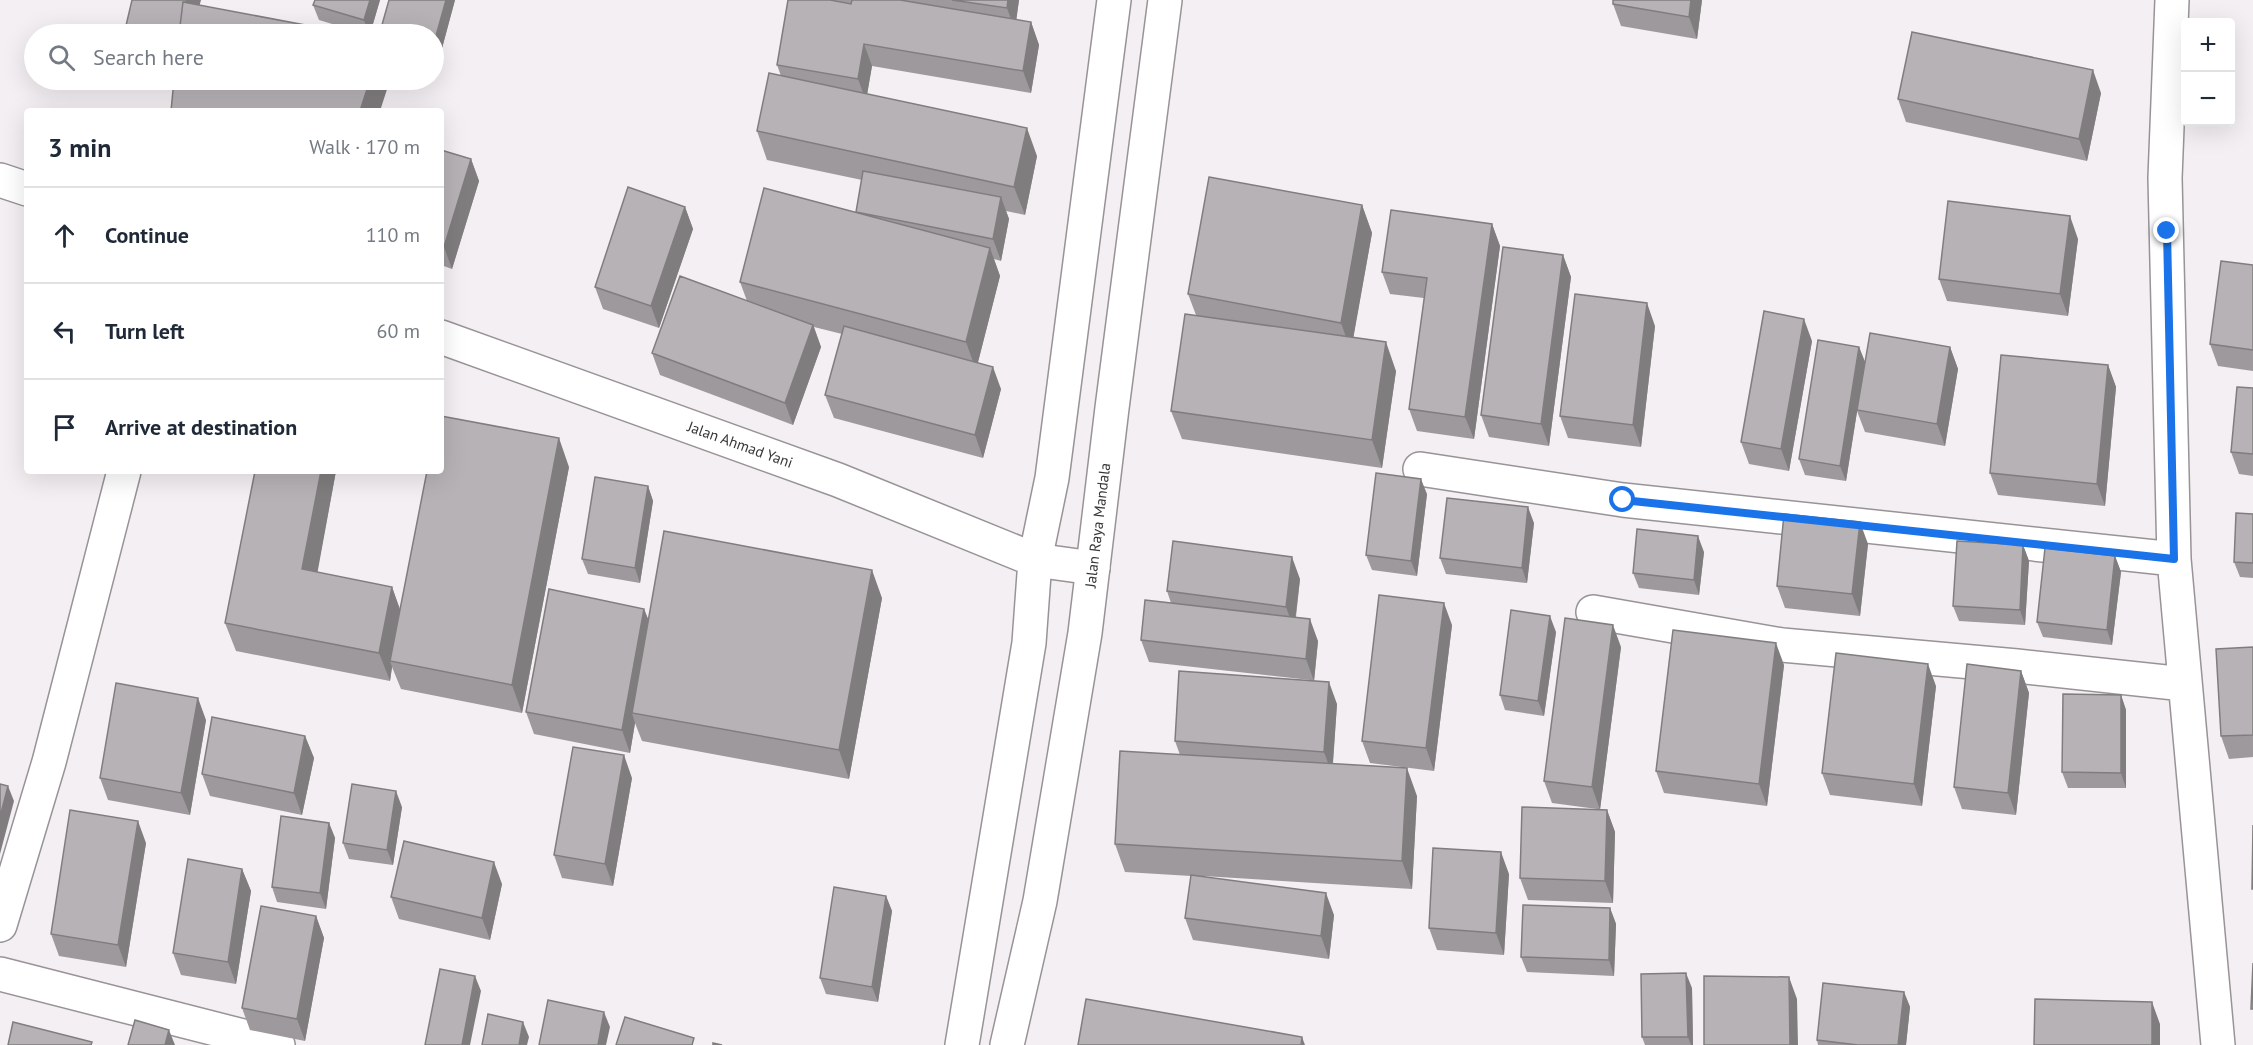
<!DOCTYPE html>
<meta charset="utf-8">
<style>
:root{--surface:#fff;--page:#f2f2f3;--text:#1f2937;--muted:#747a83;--line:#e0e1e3}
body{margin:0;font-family:"PT Sans",sans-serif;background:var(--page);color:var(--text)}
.controls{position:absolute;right:18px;top:18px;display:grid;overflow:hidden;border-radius:6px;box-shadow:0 6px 24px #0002}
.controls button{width:54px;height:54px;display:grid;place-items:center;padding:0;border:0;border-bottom:2px solid var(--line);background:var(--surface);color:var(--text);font:30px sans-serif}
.stop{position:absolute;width:18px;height:18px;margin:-14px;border:4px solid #1a73e8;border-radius:50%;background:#fff}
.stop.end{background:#1a73e8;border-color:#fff;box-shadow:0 2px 6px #0008}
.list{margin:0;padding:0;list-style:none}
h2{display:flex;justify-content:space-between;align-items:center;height:78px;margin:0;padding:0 24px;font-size:26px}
h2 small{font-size:20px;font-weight:400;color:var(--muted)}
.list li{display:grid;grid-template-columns:39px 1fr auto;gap:18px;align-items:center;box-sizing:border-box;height:96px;padding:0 24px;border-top:2px solid var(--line)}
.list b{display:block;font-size:22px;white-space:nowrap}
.list em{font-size:20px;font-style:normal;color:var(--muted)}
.icon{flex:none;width:33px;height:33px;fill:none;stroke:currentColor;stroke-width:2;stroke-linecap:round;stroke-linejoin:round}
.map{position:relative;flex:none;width:2253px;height:1045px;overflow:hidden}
.search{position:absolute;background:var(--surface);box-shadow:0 6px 24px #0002;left:24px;top:24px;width:420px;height:66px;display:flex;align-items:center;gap:15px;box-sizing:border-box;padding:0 21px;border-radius:33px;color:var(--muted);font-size:22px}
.panel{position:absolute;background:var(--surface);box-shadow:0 6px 24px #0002;left:24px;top:108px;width:420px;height:366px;border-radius:6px}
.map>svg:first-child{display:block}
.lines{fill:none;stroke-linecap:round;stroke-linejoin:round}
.minor-casing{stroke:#989397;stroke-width:36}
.trunk-casing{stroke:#989397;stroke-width:36}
.minor{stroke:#fff;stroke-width:33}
.trunk{stroke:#fff;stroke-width:33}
.wall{fill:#9d999d}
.shaded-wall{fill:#807d7f}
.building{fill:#b7b2b6;stroke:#807d7f;stroke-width:1.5}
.route{stroke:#1a73e8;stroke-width:8}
.labels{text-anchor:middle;stroke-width:4.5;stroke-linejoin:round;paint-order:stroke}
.street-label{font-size:15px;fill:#383638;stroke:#fff}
</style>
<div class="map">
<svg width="2253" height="1045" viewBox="0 0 2253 1045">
<rect width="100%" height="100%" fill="#f4eff3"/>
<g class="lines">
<!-- minor casing -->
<g class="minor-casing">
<path id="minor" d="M2172 0 2165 178 2174 559 2218 1045
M1420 469 1623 500 2174 559
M1593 612 1782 645 2017 666 2184 684
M0 925 49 762 124 471
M0 974 278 1045"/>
</g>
<!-- trunk casing -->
<g class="trunk-casing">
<g id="trunk">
<path d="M0 180 27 189"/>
<path id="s1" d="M441 337 838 480 1035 560 1093 568"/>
<path d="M962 1045 1029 643 1035 560 1052 478 1114 0"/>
<path id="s2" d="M1007 1045 1040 901 1085 633 1112 408 1165 0"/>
</g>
</g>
<!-- minor -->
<use href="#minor" class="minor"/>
<!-- trunk -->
<use href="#trunk" class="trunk"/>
</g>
<!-- wall -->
<path class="wall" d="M315 0H380L370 34H365L319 20 313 5Z
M455 0 438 63 434 62V34H381L380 32Z
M788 0H1019L1016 20 1031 22 1039 45 1031 93 872 66 867 94 1037 156 1025 215 1006 211 1009 219 1001 261 994 259 1000 276 978 362 1001 389 983 458 834 418 825 395 842 334 814 327 821 347 793 425 660 375 652 353 747 301 740 282 856 212 862 180 767 160 757 131 781 76 777 65Z
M1613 0H1702L1697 39 1621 26 1613 4Z
M2101 93 2087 161 1906 122 1898 99Z
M441 150 471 159 479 181 452 269 441 265Z
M1362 205 1372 233 1353 338 1396 371 1382 468 1182 439 1171 411 1196 315 1188 294Z
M685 207 693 229 659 328 603 309 595 287Z
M1492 224 1500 246 1474 439 1417 431 1409 409 1424 298 1390 294 1382 272Z
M2078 239 2068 316 1947 301 1939 279Z
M1563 255 1571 277 1549 446 1489 437 1481 415Z
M2253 265V371L2218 366 2210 344Z
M1655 326 1641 447 1568 438 1560 416Z
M1812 341 1789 471 1749 464 1741 442Z
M1859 347 1865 362 1950 347 1958 369 1945 446 1865 432 1857 411 1846 481 1805 475 1799 459Z
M2108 365 2116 387 2105 506 1998 495 1990 473Z
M2253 388V476L2239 474 2231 452Z
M569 467 522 713 401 689 392 667 390 681 236 651 225 623 255 471H336L317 572 392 587 400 610Z
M648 486 653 501 640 583 588 574 582 559Z
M1427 494 1417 576 1372 570 1366 555Z
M2253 514V578L2240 577 2234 562Z
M1534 523 1527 583 1446 574 1440 558Z
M1868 544 1860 616 1785 608 1777 586Z
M2023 545 2029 561 2025 625 1959 621 1953 606Z
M1704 552 1699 595 1639 588 1633 573Z
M2115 556 2121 572 2112 645 2043 637 2037 622Z
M1300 579 1296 617 1318 641 1314 681 1337 704 1333 764 1417 796 1412 889 1203 876 1334 915 1329 959 1193 940 1185 918 1191 876 1125 872 1115 844 1180 755 1175 741 1310 680 1149 662 1141 640 1171 603 1167 591Z
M882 598 849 779 642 741 635 723 630 753 534 734 526 712 644 609 648 619Z
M1452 625 1434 771 1370 763 1362 741Z
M1556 632 1544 716 1505 710 1500 695Z
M1621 647 1600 809 1607 810 1615 832 1613 903 1528 900 1520 878 1597 809 1552 803 1544 781Z
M2253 647V757L2229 759 2221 736Z
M1784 665 1767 806 1664 793 1656 771Z
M2021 671 2029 693 2016 815 1962 809 1954 787Z
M1936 686 1922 806 1830 795 1822 773Z
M2121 695 2126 710V788H2068L2062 772Z
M206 720 190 815 108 800 100 778Z
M305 736 314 758 302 815 210 796 202 774Z
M632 778 613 886 562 878 554 855Z
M402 807 393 865 349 859 343 843Z
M329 823 335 838 326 909 277 902 272 887Z
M146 843 126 967 59 956 51 934Z
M242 869 251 891 236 984 181 975 173 953Z
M1509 874 1504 955 1437 950 1429 928Z
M502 884 490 940 399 919 391 897Z
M886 896 892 911 878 1002 826 994 820 978Z
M1610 908 1616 924 1614 976 1527 972 1521 957Z
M316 916 324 938 305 1041 250 1030 242 1008Z
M1692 988 1693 1045H1645L1642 1037Z
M1904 992 1910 1007 1906 1045H1818L1817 1040Z"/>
<!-- shaded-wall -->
<path class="shaded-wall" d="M187 0H201L192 34H178Z
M370 0H380L370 34H369L364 20Z
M446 0H455L438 63 434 51V43Z
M1008 0H1019L1015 30 1007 8Z
M1691 0H1702L1697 39 1689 17Z
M1031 22 1039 45 1031 93 1023 71Z
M864 44 872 66 866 101 858 79Z
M2093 70 2101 93 2087 161 2079 139Z
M370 80H390L380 111H360Z
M1027 128 1037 156 1025 215 1014 187Z
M471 159 479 181 452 269 444 247Z
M1001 197 1009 219 1001 261 993 239Z
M1362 205 1372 233 1351 351 1341 323Z
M685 207 693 229 659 328 651 306Z
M2070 216 2078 239 2068 316 2060 294Z
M1492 224 1500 246 1474 439 1465 417Z
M990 248 1000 276 976 370 966 342Z
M1563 255 1571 277 1549 446 1541 424Z
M1647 303 1655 326 1641 447 1633 425Z
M1804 319 1812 341 1789 471 1781 449Z
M813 325 821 347 793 425 785 403Z
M1386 342 1396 371 1382 468 1372 440Z
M1859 347 1865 362 1846 481 1840 466Z
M1950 347 1958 369 1945 446 1937 424Z
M2108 365 2116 387 2105 506 2097 484Z
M993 367 1001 389 983 458 975 435Z
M559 438 569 467 522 713 512 685Z
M321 471H336L313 597 302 569Z
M1421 479 1427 494 1417 576 1411 561Z
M648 486 653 501 640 583 635 568Z
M1528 507 1534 523 1527 583 1522 568Z
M1860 522 1868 544 1860 616 1852 594Z
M1698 536 1704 552 1699 595 1694 580Z
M2023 545 2029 561 2025 625 2020 610Z
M2115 556 2121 572 2112 645 2107 630Z
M1292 557 1300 579 1294 629 1286 607Z
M872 570 882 598 849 779 839 750Z
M392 587 402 615 390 661 392 667 390 681 379 653Z
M1444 603 1452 625 1434 771 1426 748Z
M644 609 653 631 632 713 635 723 630 753 622 730Z
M1550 616 1556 632 1544 716 1538 701Z
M1310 619 1318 641 1314 681 1306 659Z
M1613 625 1621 647 1600 810 1592 787Z
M1776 643 1784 665 1767 806 1759 784Z
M1928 664 1936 686 1922 806 1914 784Z
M2021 671 2029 693 2016 815 2008 793Z
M1329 682 1337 704 1332 774 1324 752Z
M2121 695 2126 710V788L2121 773Z
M198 698 206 720 190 815 181 793Z
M305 736 314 758 302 815 294 793Z
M624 755 632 778 613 886 605 864Z
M1407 768 1417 796 1412 889 1402 861Z
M8 786 14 801 0 854V817Z
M396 791 402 807 393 865 387 850Z
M1607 810 1615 832 1613 903 1605 881Z
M138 821 146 843 126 967 118 945Z
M329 823 335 838 326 909 320 893Z
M1501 852 1509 874 1504 955 1496 933Z
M494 862 502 884 490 940 482 918Z
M242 869 251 891 236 984 228 962Z
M1326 893 1334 915 1329 959 1321 936Z
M886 896 892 911 878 1002 872 987Z
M1610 908 1616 924 1614 976 1609 960Z
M316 916 324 938 305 1041 297 1019Z
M1686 973 1692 988 1693 1045H1691L1688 1037Z
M475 976 481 991 470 1045H462Z
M1789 977 1797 999 1798 1045H1790Z
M1904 992 1910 1007 1906 1045H1898Z
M2152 1002 2160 1024V1045H2152Z
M604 1012 610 1027 606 1045H598Z
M523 1022 529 1037 527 1045H519Z
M169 1030 175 1045H165Z
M1302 1037 1305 1045H1301Z"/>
<!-- building -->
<path class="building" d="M132 0H187L186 2H183L180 26 178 34H124Z
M315 0H370L364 20 313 5Z
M389 0H446L434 43V34H388L380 32Z
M788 0H830L851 4 852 0H900L1031 22 1023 71 864 44 858 79 777 65Z
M952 0H1008L1007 8Z
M1613 0H1691L1689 17 1613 4Z
M183 2 353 34H179Z
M1912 32 2093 70 2079 139 1898 99Z
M769 73 1027 128 1014 187 757 131Z
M174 80H370L360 111H171Z
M441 150 471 159 444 247 441 245Z
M863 171 1001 197 993 239 856 212Z
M1209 177 1362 205 1341 323 1188 294Z
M628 187 685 207 651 306 595 287Z
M764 188 990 248 966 342 740 282Z
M1948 201 2070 216 2060 294 1939 279Z
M1391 210 1492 224 1465 417 1409 409 1427 278 1382 272Z
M1503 247 1563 255 1541 424 1481 415Z
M2221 261 2253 265V350L2210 344Z
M680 276 813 325 785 403 652 353Z
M1575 294 1647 303 1633 425 1560 416Z
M1764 311 1804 319 1781 449 1741 442Z
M1185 314 1386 342 1372 440 1171 411Z
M844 326 993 367 975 435 825 395Z
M1870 333 1950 347 1937 424 1857 410Z
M1818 340 1859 347 1840 466 1799 459Z
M2001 355 2108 365 2097 484 1990 473Z
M2237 387 2253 388V454L2231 452Z
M441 416 559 438 512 685 390 661 427 471H441Z
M255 471H321L302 569 392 587 379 653 225 623Z
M1376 473 1421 479 1411 561 1366 555Z
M595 477 648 486 635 568 582 559Z
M1447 498 1528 507 1522 568 1440 558Z
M2236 513 2253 514V563L2234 562Z
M1784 514 1860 522 1852 594 1777 586Z
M1637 529 1698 536 1694 580 1633 573Z
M664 531 872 570 839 750 632 713Z
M1173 541 1292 557 1286 607 1167 591Z
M1957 541 2023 545 2020 610 1953 606Z
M2045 548 2115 556 2107 630 2037 622Z
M549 589 644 609 622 730 526 712Z
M1379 595 1444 603 1426 748 1362 741Z
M1145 600 1310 619 1306 659 1141 640Z
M1511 610 1550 616 1538 701 1500 695Z
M1565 618 1613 625 1592 787 1544 781Z
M1673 630 1776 643 1759 784 1656 771Z
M2253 647V735L2221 736 2216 649Z
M1836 653 1928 664 1914 784 1822 773Z
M1967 664 2021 671 2008 793 1954 787Z
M1179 671 1329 682 1324 752 1175 741Z
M116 683 198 698 181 793 100 778Z
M2063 694 2121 695V773L2062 772Z
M212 717 305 736 294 793 202 774Z
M573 747 624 755 605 864 554 855Z
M1120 751 1407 768 1402 861 1115 844Z
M0 784 8 786 0 817Z
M352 784 396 791 387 850 343 843Z
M1522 807 1607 810 1605 881 1520 878Z
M70 810 138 821 118 945 51 934Z
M281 816 329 823 320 893 272 887Z
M2253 825V889H2252Z
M404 841 494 862 482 918 391 897Z
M1433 848 1501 852 1496 933 1429 928Z
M188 859 242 869 228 962 173 953Z
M1191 875 1326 893 1321 936 1185 918Z
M834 887 886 896 872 987 820 978Z
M1523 905 1610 908 1609 960 1521 957Z
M261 906 316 916 297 1019 242 1008Z
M2253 963V1009H2251Z
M440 969 475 976 462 1045H425Z
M1686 973 1688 1037H1642L1641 974Z
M1704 976 1789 977 1790 1045H1704Z
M1823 983 1904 992 1898 1045H1858L1817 1040Z
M1086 999 1302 1037 1301 1045H1078Z
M2035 999 2152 1002V1045H2034Z
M548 1000 604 1012 598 1045H539Z
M488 1014 523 1022 519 1045H482Z
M625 1017 694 1038 692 1045H616Z
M135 1020 169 1030 165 1045H128Z
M13 1022 92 1042 91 1045H8Z
M713 1043 722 1045H713Z"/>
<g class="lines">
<!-- route -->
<path class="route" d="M1623 500 2174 559 2167 231"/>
</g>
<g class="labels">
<!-- street labels -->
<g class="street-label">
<text dy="5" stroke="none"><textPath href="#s1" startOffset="318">Jalan Ahmad Yani</textPath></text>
<text dy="5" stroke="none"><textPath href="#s2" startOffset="528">Jalan Raya Mandala</textPath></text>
</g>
</g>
</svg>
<div class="controls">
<button>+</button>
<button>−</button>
</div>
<div class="stop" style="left:1623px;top:500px"></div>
<div class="stop end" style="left:2167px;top:231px"></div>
<div class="search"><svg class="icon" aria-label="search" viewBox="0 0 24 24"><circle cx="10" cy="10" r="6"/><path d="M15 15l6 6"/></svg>Search here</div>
<section class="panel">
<h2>3 min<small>Walk · 170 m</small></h2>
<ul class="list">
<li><svg class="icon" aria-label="ahead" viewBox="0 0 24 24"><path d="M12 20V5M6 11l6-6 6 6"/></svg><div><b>Continue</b></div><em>110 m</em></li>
<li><svg class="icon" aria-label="left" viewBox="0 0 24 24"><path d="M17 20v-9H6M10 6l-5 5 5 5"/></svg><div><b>Turn left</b></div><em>60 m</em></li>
<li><svg class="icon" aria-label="arrive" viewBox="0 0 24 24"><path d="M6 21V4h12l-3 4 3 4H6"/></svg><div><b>Arrive at destination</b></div></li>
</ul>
</section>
</div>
